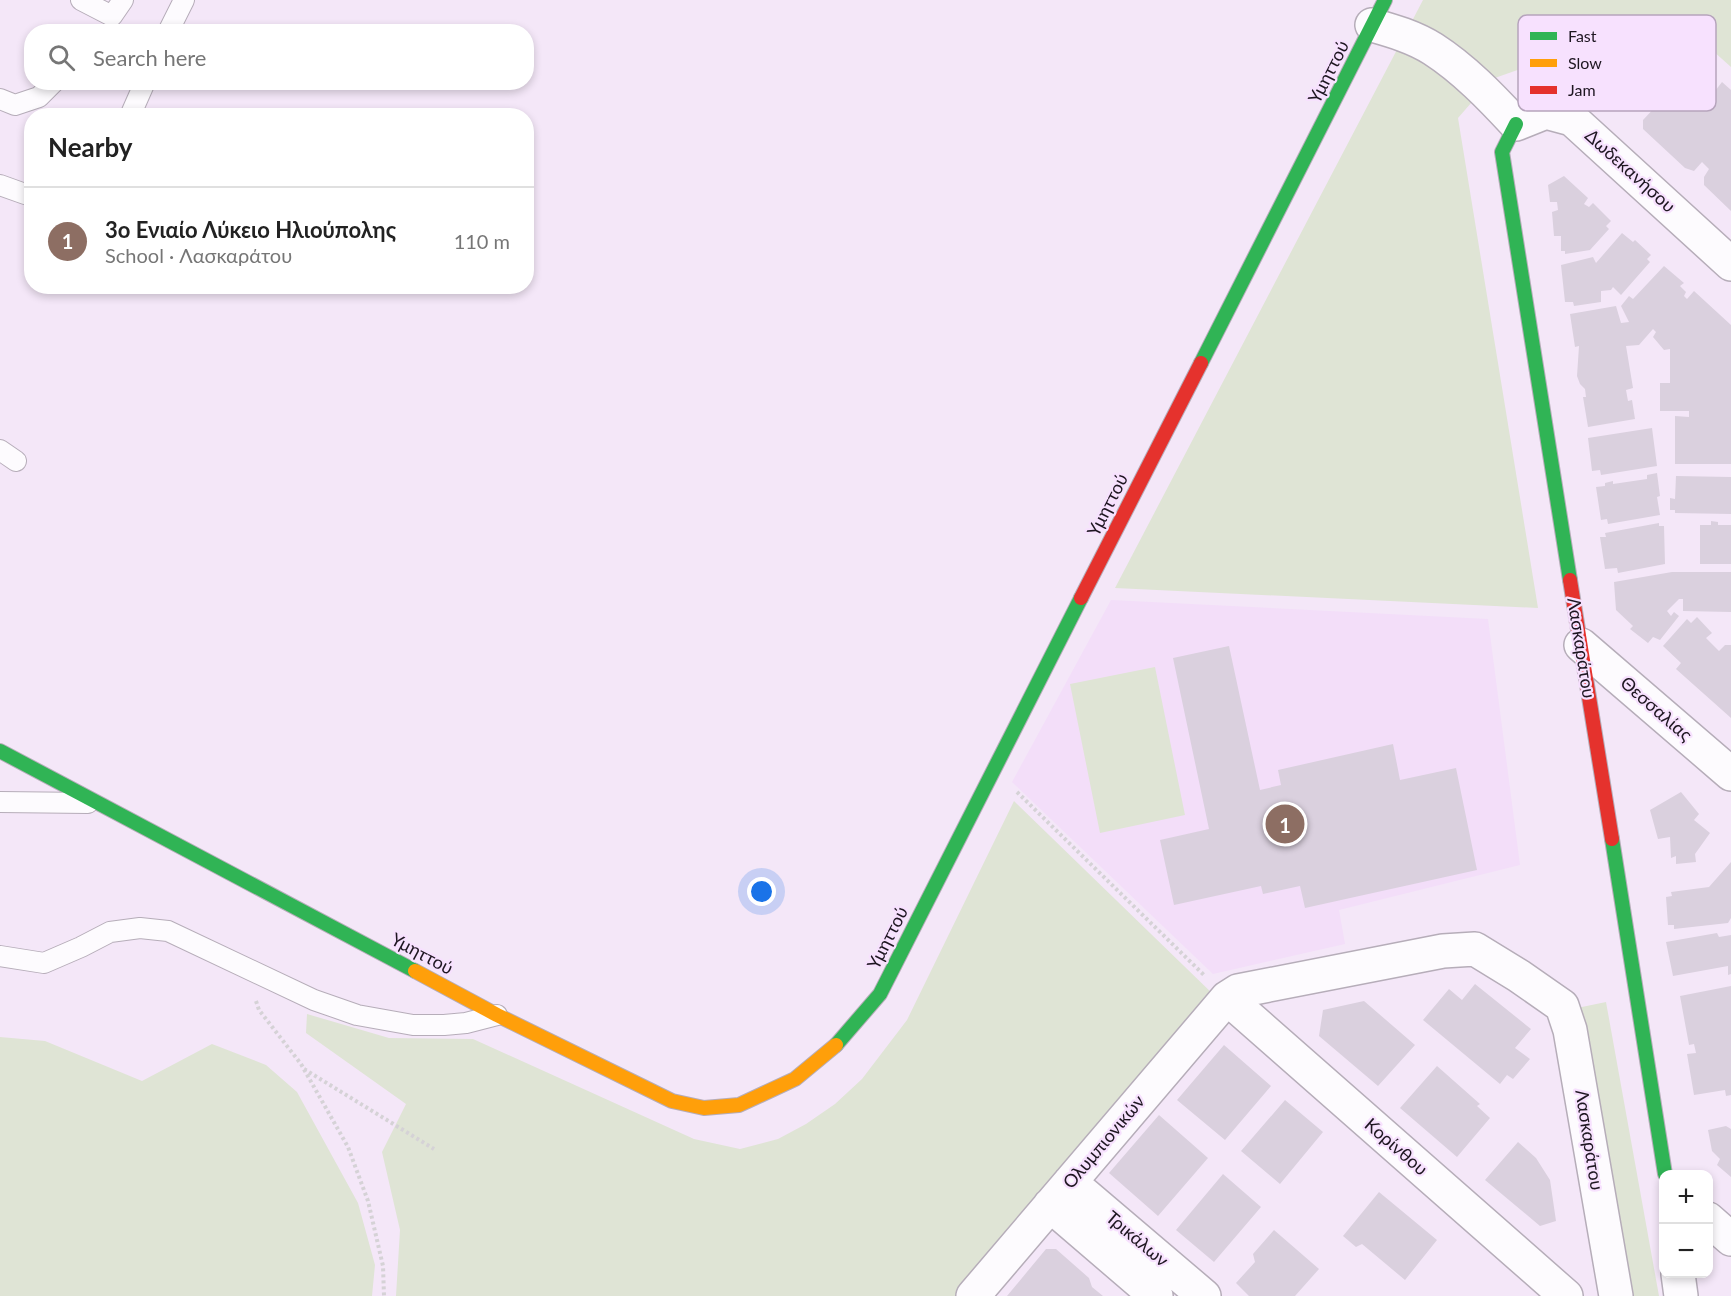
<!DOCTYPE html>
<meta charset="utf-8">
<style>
:root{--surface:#fff;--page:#f2f2f2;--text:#222;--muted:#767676;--line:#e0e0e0;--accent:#695f6c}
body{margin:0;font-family:Lato,sans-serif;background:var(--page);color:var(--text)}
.controls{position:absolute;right:18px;bottom:18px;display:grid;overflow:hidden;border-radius:12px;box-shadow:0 3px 9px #0003}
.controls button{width:54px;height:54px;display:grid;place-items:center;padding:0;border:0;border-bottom:2px solid var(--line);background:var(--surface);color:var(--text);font:30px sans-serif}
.you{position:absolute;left:762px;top:892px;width:21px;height:21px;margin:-15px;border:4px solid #fff;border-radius:50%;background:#1a73e8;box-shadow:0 0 0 9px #1a73e833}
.badge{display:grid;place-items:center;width:39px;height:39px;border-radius:50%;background:var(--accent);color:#fff;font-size:20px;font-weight:700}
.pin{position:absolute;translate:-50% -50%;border:3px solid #fff;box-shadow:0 2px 6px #0006}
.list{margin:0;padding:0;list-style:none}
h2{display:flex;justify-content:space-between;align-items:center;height:78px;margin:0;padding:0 24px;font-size:26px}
h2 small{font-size:20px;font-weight:400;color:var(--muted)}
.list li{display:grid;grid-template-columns:39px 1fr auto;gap:18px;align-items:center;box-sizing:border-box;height:108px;padding:0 24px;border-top:2px solid var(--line)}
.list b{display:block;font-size:22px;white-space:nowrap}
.list p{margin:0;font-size:20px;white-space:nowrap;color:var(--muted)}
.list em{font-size:20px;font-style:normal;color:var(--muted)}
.icon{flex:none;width:33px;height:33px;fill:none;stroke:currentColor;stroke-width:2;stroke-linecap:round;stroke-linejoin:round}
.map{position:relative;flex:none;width:1731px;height:1296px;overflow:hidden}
.search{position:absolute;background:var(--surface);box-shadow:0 3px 9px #0003;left:24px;top:24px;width:510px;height:66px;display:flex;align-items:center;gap:15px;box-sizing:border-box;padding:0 21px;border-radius:24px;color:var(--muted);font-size:22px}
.panel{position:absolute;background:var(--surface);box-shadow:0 3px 9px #0003;left:24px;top:108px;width:510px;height:186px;border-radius:24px}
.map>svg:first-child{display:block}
.built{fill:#f3def9}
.green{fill:#dfe4d5}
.building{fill:#dad0de}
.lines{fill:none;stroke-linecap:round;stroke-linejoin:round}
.lane-casing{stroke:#b6adb9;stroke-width:22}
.street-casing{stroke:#b6adb9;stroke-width:36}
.fast-casing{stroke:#b6adb9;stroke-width:16}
.slow-casing{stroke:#b6adb9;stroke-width:16}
.jam-casing{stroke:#b6adb9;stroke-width:16}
.path{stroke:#d5d2d6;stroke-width:4;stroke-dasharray:3 3;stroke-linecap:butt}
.lane{stroke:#fdfbfe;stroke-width:20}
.street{stroke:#fdfbfe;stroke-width:33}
.fast{stroke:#30b455;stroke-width:14}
.slow{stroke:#ff9f0a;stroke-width:14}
.jam{stroke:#e5322d;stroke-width:14}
.labels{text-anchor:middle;stroke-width:4.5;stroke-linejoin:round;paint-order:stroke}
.street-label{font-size:18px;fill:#1e1621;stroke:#f7e1fe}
.key{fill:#f7e1fe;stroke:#b6a4bc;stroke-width:1.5}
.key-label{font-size:16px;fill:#1e1621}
</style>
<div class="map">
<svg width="1731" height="1296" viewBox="0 0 1731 1296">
<rect width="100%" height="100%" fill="#f4e7f8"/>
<!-- built -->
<path class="built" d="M1111 600 1488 619 1520 865 1339 910 1345 944 1213 974 1012 782Z"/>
<!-- green -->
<path class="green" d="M1423 0H1731V67L1703 42 1598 109 1537 65 1526 67 1492 79 1458 118 1538 608 1115 588Z
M1155 667 1185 815 1100 833 1070 684Z
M1014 801 1217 998 965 1296H396L400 1230 382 1152 406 1104 306 1033 307 1014 389 1038 473 1039 694 1139 740 1149 778 1139 806 1124 835 1104 862 1079 907 1020Z
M1606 1002 1659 1296H1632L1577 1008Z
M0 1037 45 1041 142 1081 212 1044 266 1065 297 1092 358 1203 375 1265 372 1296H0Z"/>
<!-- building -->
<path class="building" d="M1722 82 1731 90V211L1704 185V177L1709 169 1702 162 1694 171 1685 168 1643 129V120L1659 103H1666L1675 110 1682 102 1685 101 1689 102 1696 93 1702 95 1708 100Z
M1564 176 1588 198 1584 204 1589 207 1593 203 1611 221 1606 226 1609 229 1590 250 1565 254V251H1561V236H1554L1552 212 1558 210 1557 202H1550L1548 185Z
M1622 233 1633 242 1635 240 1651 255 1647 259 1650 262 1621 295 1613 287 1611 290 1601 291V302L1574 306 1573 302H1565L1561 265 1593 257 1596 263Z
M1664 266 1684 283 1680 286 1686 292 1684 296 1687 299 1694 291 1731 325V464H1675V416L1689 417V411H1660V383H1670V349L1664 350 1653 337 1656 332 1653 329 1639 345 1626 346 1633 388 1626 390 1628 401 1632 400 1635 419 1588 427 1583 397H1586L1585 389 1580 384 1577 376 1579 346 1575 347 1570 314 1616 306 1621 323 1629 322 1621 306 1629 296 1633 299Z
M1652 428 1657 466 1601 475 1600 470 1592 471 1588 438Z
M1657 473 1660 496 1657 497 1660 515 1608 524 1607 519 1601 520 1596 487 1605 486V483L1613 481V484L1647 479V475Z
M1676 476 1731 477V514L1675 513V510H1670V498L1675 499Z
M1711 521 1718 522V525H1731V564H1700V525H1711Z
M1659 523V526H1664L1665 564 1618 573 1617 568 1605 569 1600 537H1606L1605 533Z
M1672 572H1731V612L1683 611V599H1679L1667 611 1671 616 1674 612 1679 616 1660 640 1653 637 1648 643 1630 629 1633 626 1616 610 1614 582Z
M1697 617 1712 633 1706 638 1719 651 1725 645H1731V718L1676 669 1681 663 1663 646 1687 619 1691 623Z
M1229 646 1260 790 1281 785 1278 770 1393 744 1400 780 1456 768 1477 870 1305 908 1300 886 1263 894 1261 886 1174 905 1160 840 1209 829 1173 658Z
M1681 792 1699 814 1694 820 1710 833 1695 854 1696 862 1676 864V856L1671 858 1670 837 1658 839 1650 810Z
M1731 862V918L1728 923 1674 929V925H1668L1666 897 1672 896 1671 892 1709 887Z
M1717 933 1719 937 1731 935V974L1728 975V966L1673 976 1666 942Z
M1475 984 1531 1029 1515 1048 1530 1059 1513 1079 1507 1075 1500 1084 1423 1020 1449 989 1462 1000Z
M1731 986V1095L1726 1096 1725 1090 1694 1095 1687 1054 1696 1053 1694 1044 1689 1045 1680 996Z
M1364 1001 1415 1045 1378 1086 1319 1036 1323 1010Z
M1224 1045 1271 1086 1225 1140 1177 1100Z
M1437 1066 1480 1104 1477 1106 1490 1118 1457 1157 1400 1108Z
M1285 1100 1323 1132 1280 1184 1241 1151Z
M1159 1115 1208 1158 1158 1216 1109 1173Z
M1726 1126 1731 1129V1177L1717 1165 1720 1159 1712 1151 1708 1130Z
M1518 1142 1536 1158 1550 1180 1556 1221 1540 1226 1485 1180Z
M1223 1174 1261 1207 1214 1262 1176 1230Z
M1379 1192 1437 1240 1405 1280 1362 1244 1356 1247 1343 1236Z
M1274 1230 1319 1269 1295 1296H1249L1236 1283 1255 1262 1253 1254Z
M1046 1249H1056L1089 1278 1092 1287 1103 1296H1007Z"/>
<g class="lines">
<!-- lane casing -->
<g class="lane-casing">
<path id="lane" d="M81 0 112 16 123 0
M168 32 184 0
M0 99 15 105 39 97 54 82
M130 116 145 82
M0 185 25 194 32 193
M0 450 16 461
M0 802 88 803
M0 956 44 963 81 947 110 932 140 928 168 931 314 1000 357 1015 413 1025H444L466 1023 497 1015"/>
</g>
<!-- street casing -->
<g class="street-casing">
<path id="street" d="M1372 25C1393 31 1414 37 1433 49 1464 69 1491 97 1516 124L1546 112 1572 119 1731 264
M1581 645 1731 774
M1227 998 1566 1296
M1070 1182 1204 1296
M1050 1205 1156 1296
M1708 1219 1731 1239
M1678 1274 1681 1296
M973 1296 1227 998 1238 991 1443 951 1475 949 1519 976 1562 1006 1570 1030 1616 1296"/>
</g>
<!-- fast casing -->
<g class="fast-casing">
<path id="fast" d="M1516 124 1502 152 1570 580
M1201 363 1385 0
M0 751 415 971
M1612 839 1665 1174
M836 1045 880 994 1081 598"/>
</g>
<!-- slow casing -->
<g class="slow-casing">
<path id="slow" d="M415 971 497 1015 672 1101 704 1108 739 1105 795 1079 836 1045"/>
</g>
<!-- jam casing -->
<g class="jam-casing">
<path id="jam" d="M1570 580 1612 839
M1081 598 1201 363"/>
</g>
<!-- path -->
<path class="path" d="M1017 792 1205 976
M256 1001 259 1010 301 1064 348 1147 368 1201 383 1266 384 1296
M304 1069 434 1149"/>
<!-- lane -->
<use href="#lane" class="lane"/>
<!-- street -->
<use href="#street" class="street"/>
<!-- fast -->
<use href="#fast" class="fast"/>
<!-- slow -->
<use href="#slow" class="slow"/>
<!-- jam -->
<use href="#jam" class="jam"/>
</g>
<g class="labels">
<!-- street labels -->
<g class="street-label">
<text transform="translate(1329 72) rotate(-63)" y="6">Υμηττού</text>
<text transform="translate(1630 171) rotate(42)" y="6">Δωδεκανήσου</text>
<text transform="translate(1108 505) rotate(-63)" y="6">Υμηττού</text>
<text transform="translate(1581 648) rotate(81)" y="6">Λασκαράτου</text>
<text transform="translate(1656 709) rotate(41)" y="6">Θεσσαλίας</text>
<text transform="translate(888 938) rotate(-63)" y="6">Υμηττού</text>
<text transform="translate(422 954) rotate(28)" y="6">Υμηττού</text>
<text transform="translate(1589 1140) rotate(81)" y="6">Λασκαράτου</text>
<text transform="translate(1104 1142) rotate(-50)" y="6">Ολυμπιονικών</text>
<text transform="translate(1396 1147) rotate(41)" y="6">Κορίνθου</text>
<text transform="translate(1137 1239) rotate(40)" y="6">Τρικάλων</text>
</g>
</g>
<!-- legend -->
<rect x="1518" y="15" width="198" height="96" rx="9" class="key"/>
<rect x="1530" y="32" width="27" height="8" fill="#30b455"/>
<rect x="1530" y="59" width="27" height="8" fill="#ff9f0a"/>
<rect x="1530" y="86" width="27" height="8" fill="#e5322d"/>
<g class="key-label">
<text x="1568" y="42">Fast</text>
<text x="1568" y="69">Slow</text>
<text x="1568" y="96">Jam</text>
</g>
</svg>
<div class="controls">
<button>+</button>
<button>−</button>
</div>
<div class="you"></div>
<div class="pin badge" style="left:1285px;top:824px;background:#8d6e63">1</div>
<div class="search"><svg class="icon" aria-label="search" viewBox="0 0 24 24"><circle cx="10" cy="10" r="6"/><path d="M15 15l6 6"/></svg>Search here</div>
<section class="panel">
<h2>Nearby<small></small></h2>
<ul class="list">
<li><span class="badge" style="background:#8d6e63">1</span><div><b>3ο Ενιαίο Λύκειο Ηλιούπολης</b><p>School · Λασκαράτου</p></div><em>110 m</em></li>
</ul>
</section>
</div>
